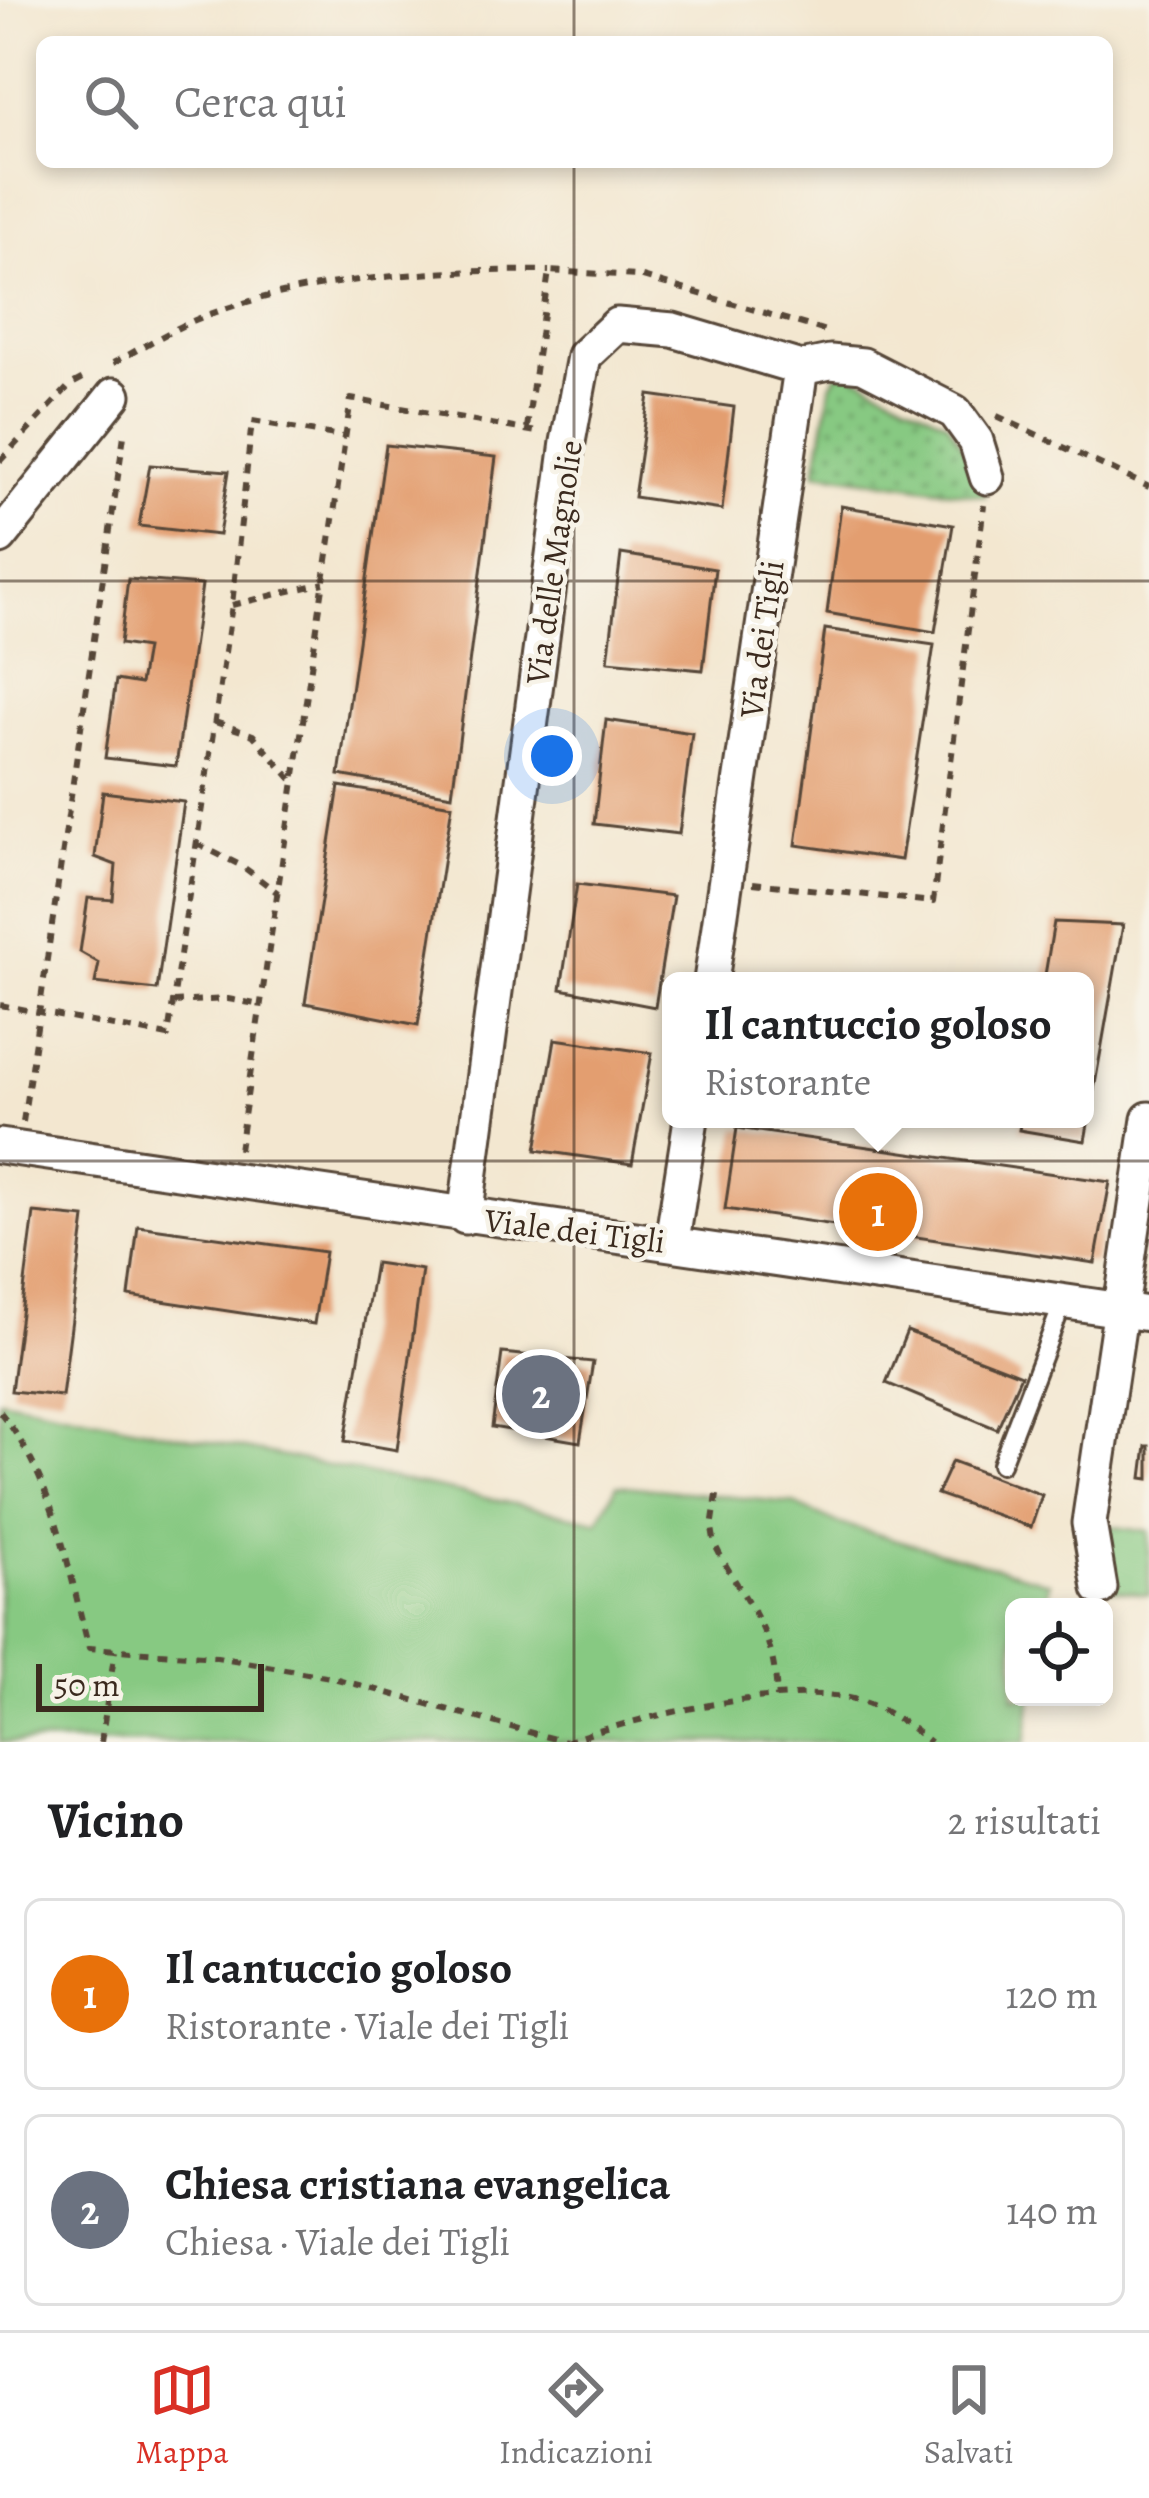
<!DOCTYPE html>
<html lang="it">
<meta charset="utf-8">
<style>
:root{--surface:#fff;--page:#f2f2f2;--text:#202124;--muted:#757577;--line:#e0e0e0;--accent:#d93025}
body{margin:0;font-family:Alegreya,serif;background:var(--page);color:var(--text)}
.controls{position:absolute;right:36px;bottom:36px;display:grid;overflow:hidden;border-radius:18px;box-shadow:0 6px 18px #0003}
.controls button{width:108px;height:108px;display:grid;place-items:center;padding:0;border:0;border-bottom:3px solid var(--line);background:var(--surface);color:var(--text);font:60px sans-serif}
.scale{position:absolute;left:36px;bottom:30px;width:228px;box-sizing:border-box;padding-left:12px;border:6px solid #3b2a1e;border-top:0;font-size:33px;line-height:42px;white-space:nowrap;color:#3b2a1e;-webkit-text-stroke:9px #f7f3e8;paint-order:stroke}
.you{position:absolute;left:552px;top:756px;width:42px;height:42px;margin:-30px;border:9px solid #fff;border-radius:50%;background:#1a73e8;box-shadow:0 0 0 18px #1a73e833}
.badge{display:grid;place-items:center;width:78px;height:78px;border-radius:50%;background:var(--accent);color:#fff;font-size:39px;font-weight:700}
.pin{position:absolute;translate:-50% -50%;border:6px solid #fff;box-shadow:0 3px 12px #0006}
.popup{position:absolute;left:662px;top:972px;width:432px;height:156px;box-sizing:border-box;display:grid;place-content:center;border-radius:18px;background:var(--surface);filter:drop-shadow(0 3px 9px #0005);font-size:39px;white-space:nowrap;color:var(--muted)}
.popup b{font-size:45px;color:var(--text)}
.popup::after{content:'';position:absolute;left:50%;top:100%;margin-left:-24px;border:24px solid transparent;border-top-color:var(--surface)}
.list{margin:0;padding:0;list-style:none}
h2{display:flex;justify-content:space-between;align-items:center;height:156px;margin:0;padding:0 48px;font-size:51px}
h2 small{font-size:39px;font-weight:400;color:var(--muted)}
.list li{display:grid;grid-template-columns:78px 1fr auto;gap:36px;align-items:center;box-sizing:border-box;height:192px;margin:0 24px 24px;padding:0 24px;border:3px solid var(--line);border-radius:18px}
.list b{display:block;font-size:45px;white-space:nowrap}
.list p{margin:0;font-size:39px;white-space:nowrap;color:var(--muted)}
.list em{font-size:39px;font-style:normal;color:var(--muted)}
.icon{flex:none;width:66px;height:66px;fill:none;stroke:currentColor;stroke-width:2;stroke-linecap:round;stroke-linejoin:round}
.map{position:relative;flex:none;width:1149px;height:1742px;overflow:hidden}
.search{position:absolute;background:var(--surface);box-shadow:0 6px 18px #0003;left:36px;right:36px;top:36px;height:132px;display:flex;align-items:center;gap:30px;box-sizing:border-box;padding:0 42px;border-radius:18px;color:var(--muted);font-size:45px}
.sheet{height:588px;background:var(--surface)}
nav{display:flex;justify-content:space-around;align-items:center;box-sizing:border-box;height:168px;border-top:3px solid var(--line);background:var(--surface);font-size:33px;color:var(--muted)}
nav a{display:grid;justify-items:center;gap:6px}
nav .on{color:var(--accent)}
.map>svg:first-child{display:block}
.grass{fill:url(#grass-dots);stroke:#617a50;stroke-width:3}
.green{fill:#87c982;stroke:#617a50;stroke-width:3}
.building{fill:#e39e6f}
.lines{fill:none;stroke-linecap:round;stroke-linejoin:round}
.service-casing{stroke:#574639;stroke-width:22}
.minor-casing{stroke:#574639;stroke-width:39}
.path{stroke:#574639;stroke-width:6;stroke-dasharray:9 9;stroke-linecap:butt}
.service{stroke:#fff;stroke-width:16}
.minor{stroke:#fff;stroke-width:33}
.grid{fill:none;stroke:#3b2a1e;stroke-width:3;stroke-opacity:0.55}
.labels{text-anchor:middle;stroke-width:9;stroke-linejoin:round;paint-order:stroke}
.street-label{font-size:33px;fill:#3b2a1e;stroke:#f7f3e8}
</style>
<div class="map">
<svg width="1149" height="1742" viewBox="0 0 1149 1742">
<defs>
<pattern id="grass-dots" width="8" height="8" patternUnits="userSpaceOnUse" patternTransform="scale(3)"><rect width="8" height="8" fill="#87c982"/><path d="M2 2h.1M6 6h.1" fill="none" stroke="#70a36a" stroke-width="1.8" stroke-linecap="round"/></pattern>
</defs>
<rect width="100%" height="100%" fill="#f7f3e8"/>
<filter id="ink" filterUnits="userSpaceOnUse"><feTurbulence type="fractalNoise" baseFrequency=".00833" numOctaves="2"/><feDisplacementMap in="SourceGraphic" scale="24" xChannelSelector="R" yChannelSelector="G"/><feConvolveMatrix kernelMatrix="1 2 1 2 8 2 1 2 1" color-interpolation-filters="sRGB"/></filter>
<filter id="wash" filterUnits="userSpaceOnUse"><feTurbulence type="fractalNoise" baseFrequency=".004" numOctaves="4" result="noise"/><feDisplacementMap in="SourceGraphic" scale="48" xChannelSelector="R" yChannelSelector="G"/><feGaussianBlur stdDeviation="2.7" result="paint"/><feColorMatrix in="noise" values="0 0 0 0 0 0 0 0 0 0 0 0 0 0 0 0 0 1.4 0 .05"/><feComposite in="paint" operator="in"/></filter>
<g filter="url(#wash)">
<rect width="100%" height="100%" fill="#f3e7d0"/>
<!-- grass -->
<path class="grass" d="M850 373 947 422 981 477 985 496 816 472 831 385 837 374Z"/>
<!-- green -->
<path class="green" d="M0 1399 598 1521 617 1485 792 1503 837 1523 1049 1582 1045 1607H1014V1697H1032L1026 1742H0Z
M1089 1523 1149 1532V1595L1100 1588Z"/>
<g id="blocks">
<!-- building -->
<path class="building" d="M649 395 734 407 722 510 634 497Z
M386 445 496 457 452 795 339 775Z
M150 465 229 471 219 535 139 526Z
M841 506 953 525 935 632 827 613Z
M621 554 715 569 703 670 608 661Z
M128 579 202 585 176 766 105 758 116 680 140 684 146 648 120 644Z
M825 629 934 645 901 860 796 845Z
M606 720 692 733 679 834 594 824Z
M339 786 452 805 418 1025 305 1003Z
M103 792 184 802 157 990 95 983 99 963 80 952 88 898 113 900 116 865 95 857Z
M577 884 673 896 655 1007 561 989Z
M1054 922 1123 925 1085 1141 1019 1130 1021 1119H1085V981H1044Z
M555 1039 652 1053 632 1164 536 1150Z
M737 1128 1110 1182 1095 1263 725 1209Z
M34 1213 85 1218 62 1396 11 1391Z
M138 1226 325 1252 314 1324 129 1296Z
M375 1263 422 1270 397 1450 345 1441Z
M907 1331 1021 1375 997 1429 886 1383Z
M502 1353 593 1362 580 1442 492 1427Z
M1146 1446H1149V1479L1142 1478Z
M952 1461 1042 1495 1031 1527 937 1494Z"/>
</g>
</g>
<g filter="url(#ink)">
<use href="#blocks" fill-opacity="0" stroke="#574639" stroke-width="3"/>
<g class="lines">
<!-- service casing -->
<g class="service-casing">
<path id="service" d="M1001 1464 1064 1300"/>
</g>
<!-- minor casing -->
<g class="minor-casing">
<path id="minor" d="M801 368 830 362 863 365 955 412 976 441 987 477
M0 537 114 395
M0 1146 1149 1314
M465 1217 568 442 584 356 617 325 673 330 801 368 711 981
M672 1241 691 1119
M1100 1588 1089 1523 1149 1119"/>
</g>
<!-- path -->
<path class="path" d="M113 363C140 349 167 332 195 320 298 277 439 269 549 271
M997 416 1149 487
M527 428 549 271 639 276 826 331
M0 461 70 385 85 377
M232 605 324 583
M215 722 253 735 294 782
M197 844 242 866 278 893
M753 883 933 902 984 505
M173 1002 228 999 261 1005
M0 1005 168 1036 232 605 252 421 346 437
M23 1122 124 435
M239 1150 351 399 542 433
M0 1412C54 1478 68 1568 89 1648L217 1657 330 1677 565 1742
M717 1495 712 1528 715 1545C746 1607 774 1622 777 1698
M101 1742 115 1650
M565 1742C632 1718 801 1677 867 1703 890 1712 910 1726 930 1742"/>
<!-- service -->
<use href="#service" class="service"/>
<!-- minor -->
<use href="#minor" class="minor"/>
</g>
</g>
<!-- grid -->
<path class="grid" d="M574 0V42M574 162V1742M0 581H1149M0 1161H1149"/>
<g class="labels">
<!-- street labels -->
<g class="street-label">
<text transform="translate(553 562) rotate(-82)" y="12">Via delle Magnolie</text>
<text transform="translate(761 639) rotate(-82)" y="12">Via dei Tigli</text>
<text transform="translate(575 1230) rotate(7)" y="12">Viale dei Tigli</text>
</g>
</g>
</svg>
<div class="controls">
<button><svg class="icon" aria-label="locate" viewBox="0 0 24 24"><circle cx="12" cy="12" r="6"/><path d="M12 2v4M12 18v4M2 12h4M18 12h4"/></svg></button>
</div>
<div class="scale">50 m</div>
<div class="you"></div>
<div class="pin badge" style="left:878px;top:1212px;background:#e8710a">1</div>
<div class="popup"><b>Il cantuccio goloso</b>Ristorante</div>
<div class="pin badge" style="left:541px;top:1394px;background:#6b7280">2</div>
<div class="search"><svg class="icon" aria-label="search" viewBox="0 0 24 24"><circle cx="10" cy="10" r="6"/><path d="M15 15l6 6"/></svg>Cerca qui</div>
</div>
<section class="sheet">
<h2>Vicino<small>2 risultati</small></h2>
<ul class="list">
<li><span class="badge" style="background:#e8710a">1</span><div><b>Il cantuccio goloso</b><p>Ristorante · Viale dei Tigli</p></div><em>120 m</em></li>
<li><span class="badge" style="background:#6b7280">2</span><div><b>Chiesa cristiana evangelica</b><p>Chiesa · Viale dei Tigli</p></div><em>140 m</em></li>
</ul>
</section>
<nav>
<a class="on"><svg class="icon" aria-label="map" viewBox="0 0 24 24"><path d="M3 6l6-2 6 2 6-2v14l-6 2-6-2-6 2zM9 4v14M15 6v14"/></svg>Mappa</a>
<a><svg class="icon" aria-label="directions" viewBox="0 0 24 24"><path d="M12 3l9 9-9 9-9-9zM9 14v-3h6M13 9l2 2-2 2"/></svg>Indicazioni</a>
<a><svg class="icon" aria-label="saved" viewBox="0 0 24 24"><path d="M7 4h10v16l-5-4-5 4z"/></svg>Salvati</a>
</nav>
